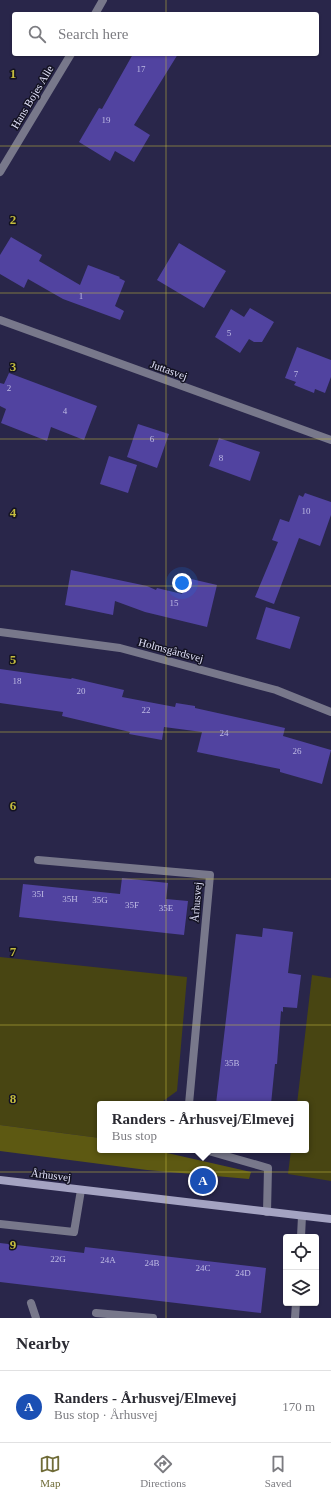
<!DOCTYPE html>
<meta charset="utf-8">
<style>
:root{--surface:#fff;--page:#f2f2f3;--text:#2b2b33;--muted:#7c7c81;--line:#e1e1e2;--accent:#706c38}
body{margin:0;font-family:Georgia,serif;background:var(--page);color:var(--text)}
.controls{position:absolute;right:12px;bottom:12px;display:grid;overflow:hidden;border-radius:4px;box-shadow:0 1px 3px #0004}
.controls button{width:36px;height:36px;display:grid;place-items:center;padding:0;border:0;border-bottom:1px solid var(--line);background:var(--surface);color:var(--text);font:20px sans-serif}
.you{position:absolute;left:182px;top:583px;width:14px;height:14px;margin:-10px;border:3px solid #fff;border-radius:50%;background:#1a73e8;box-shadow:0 0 0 6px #1a73e833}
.badge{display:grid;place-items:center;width:26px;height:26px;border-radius:50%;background:var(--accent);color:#fff;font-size:13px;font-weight:700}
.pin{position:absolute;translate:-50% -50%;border:2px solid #fff;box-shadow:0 1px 4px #0006}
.popup{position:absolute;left:97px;top:1101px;width:212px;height:52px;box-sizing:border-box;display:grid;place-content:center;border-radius:4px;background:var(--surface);filter:drop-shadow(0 1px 3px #0005);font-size:13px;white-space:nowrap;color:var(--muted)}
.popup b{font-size:15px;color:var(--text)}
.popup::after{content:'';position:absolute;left:50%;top:100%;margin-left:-8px;border:8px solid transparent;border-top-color:var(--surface)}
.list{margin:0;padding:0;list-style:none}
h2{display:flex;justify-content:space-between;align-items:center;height:52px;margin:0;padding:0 16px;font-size:17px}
h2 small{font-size:13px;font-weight:400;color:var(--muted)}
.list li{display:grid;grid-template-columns:26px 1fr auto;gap:12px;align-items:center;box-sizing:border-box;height:72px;padding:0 16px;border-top:1px solid var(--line)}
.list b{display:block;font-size:15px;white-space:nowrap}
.list p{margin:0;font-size:13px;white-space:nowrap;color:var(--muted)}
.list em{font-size:13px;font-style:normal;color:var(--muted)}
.icon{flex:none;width:22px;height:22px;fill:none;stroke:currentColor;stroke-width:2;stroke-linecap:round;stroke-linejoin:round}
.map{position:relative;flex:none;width:331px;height:1318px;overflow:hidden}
.search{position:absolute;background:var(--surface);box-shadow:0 1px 3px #0004;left:12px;right:12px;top:12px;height:44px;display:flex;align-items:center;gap:10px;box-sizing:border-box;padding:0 14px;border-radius:4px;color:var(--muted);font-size:15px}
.sheet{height:124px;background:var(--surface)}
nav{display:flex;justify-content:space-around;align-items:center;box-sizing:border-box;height:56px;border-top:1px solid var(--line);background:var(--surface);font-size:11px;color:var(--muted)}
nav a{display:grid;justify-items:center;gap:2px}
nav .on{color:var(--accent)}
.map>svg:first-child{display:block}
.green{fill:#484512}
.forest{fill:#5d5912}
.building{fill:#5143a0}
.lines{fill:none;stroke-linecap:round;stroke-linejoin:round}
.service{stroke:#78788b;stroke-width:8}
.minor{stroke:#78788b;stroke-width:8}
.secondary{stroke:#a4a3c2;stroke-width:8}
.grid{fill:none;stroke:#c4bc3e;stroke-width:1;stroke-opacity:0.55}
.labels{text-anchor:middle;stroke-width:3;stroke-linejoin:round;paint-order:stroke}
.number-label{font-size:9px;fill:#bebae4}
.street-label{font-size:11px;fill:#e2e2fa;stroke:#131222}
.grid-label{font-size:13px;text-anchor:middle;font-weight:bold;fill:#c4bc3e;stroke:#131222;stroke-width:3;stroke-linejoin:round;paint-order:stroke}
</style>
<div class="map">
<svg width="331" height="1318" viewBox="0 0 331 1318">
<rect width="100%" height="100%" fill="#29264a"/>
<!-- green -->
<path class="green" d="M0 957 187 977 177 1091 159 1104H100V1138L0 1125Z
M312 975 331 978V1181L288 1174 291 1150H306V1104H297Z"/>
<!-- forest -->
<path class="forest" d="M0 1125 100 1138V1150H154L251 1172 249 1179 147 1170 0 1151Z"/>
<!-- building -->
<path class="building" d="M133 54H178L134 125 150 135 134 162 115 151 110 161 79 142 99 108 102 109Z
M11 237 42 255 39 261 80 285 88 265 120 277 119 278 125 281 115 306 124 311 120 320 63 299 28 279 24 288 0 274V255Z
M179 243 226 271 204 308 157 280Z
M250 308 274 322 262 342H254L249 339 240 353 215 337 231 309 244 317Z
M297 347 331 360V377L325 393 315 389 314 393 294 385 296 382 285 378Z
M9 373 97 406 84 440 51 427 47 441 1 423 6 409 0 406V383L4 384Z
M138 424 169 434 157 468 127 457Z
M219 438 260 452 250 481 209 466Z
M109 456 137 465 128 493 100 484Z
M305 493 331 502V515L320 546 299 538 274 604 255 597 278 542 272 540 280 519 289 522 299 495 303 497Z
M71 570 147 586 156 590 157 588 182 594 187 578 217 585 207 627 145 612 115 601 113 615 65 605Z
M266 607 300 617 290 649 256 639Z
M0 669 71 679 72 678 124 690 122 697 175 707 176 703 195 706V708L285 728 283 736 331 750 322 784 280 772V769L197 752 202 732 164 727 162 740 129 734 130 732 62 716 63 712 0 703Z
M122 878 168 883 166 899 188 901 184 935 19 917 23 884 120 894Z
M263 928 293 932 288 973 301 975 297 1008 283 1007V1012L281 1011 277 1064H275L271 1104H216L236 934 262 937Z
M0 1243 84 1253 85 1247 266 1268 261 1313 0 1282Z"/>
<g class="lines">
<!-- service -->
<path class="service" d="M0 1224 74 1232 81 1190
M31 1303 36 1318
M96 1313 153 1318"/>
<!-- minor -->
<path class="minor" d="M95 14 103 0
M0 172 71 54
M0 320 331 440
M0 632 120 648 276 690 331 712
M38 860 210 875 189 1104
M205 1150 268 1168 267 1212
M301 1237 302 1216
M295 1318 296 1303"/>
<!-- secondary -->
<path class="secondary" d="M0 1180 331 1219"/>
</g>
<!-- grid -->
<path class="grid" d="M166 0V14M166 54V1318M0 146H331M0 293H331M0 439H331M0 586H331M0 732H331M0 879H331M0 1025H331M0 1172H331"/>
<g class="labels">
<!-- number labels -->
<g class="number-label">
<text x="141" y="72">17</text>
<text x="106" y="123">19</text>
<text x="81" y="299">1</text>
<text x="229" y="336">5</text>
<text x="296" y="377">7</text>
<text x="9" y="391">2</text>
<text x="65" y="414">4</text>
<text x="152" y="442">6</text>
<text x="221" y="461">8</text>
<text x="306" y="514">10</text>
<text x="174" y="606">15</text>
<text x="17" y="684">18</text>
<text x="81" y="694">20</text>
<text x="146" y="713">22</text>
<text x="224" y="736">24</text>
<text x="297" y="754">26</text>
<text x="38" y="897">35I</text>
<text x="70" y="902">35H</text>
<text x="100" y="903">35G</text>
<text x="132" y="908">35F</text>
<text x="166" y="911">35E</text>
<text x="232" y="1066">35B</text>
<text x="58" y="1262">22G</text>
<text x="108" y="1263">24A</text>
<text x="152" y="1266">24B</text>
<text x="203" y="1271">24C</text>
<text x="243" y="1276">24D</text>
</g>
<!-- street labels -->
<g class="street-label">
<text transform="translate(32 97) rotate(-59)" y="4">Hans Bojes Alle</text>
<text transform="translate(169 370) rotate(20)" y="4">Juttasvej</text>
<text transform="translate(171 650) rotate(15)" y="4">Holmsgårdsvej</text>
<text transform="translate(196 902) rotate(-85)" y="4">Århusvej</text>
<text transform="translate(51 1175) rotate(7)" y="4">Århusvej</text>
</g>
</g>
<g class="grid-label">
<text x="13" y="78">1</text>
<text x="13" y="224">2</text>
<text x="13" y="371">3</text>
<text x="13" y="517">4</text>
<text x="13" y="664">5</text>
<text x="13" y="810">6</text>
<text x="13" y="956">7</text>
<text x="13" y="1103">8</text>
<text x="13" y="1249">9</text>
</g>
</svg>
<div class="controls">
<button><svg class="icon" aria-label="locate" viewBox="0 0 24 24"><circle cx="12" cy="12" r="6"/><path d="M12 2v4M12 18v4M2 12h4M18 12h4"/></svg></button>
<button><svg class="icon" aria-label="layers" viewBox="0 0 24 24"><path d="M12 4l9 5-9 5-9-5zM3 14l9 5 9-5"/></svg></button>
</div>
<div class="you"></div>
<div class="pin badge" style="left:203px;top:1181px;background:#1a4fb4">A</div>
<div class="popup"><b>Randers - Århusvej/Elmevej</b>Bus stop</div>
<div class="search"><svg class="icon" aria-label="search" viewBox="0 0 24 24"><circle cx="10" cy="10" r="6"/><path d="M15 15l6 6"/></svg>Search here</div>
</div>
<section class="sheet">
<h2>Nearby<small></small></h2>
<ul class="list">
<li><span class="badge" style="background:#1a4fb4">A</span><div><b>Randers - Århusvej/Elmevej</b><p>Bus stop · Århusvej</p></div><em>170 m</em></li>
</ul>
</section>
<nav>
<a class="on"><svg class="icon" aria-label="map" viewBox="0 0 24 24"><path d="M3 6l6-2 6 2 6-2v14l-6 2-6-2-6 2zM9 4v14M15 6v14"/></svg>Map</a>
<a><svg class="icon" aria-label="directions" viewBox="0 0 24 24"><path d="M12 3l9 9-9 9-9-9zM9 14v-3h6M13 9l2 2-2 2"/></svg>Directions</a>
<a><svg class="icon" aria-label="saved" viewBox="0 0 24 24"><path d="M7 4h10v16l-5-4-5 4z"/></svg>Saved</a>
</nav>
